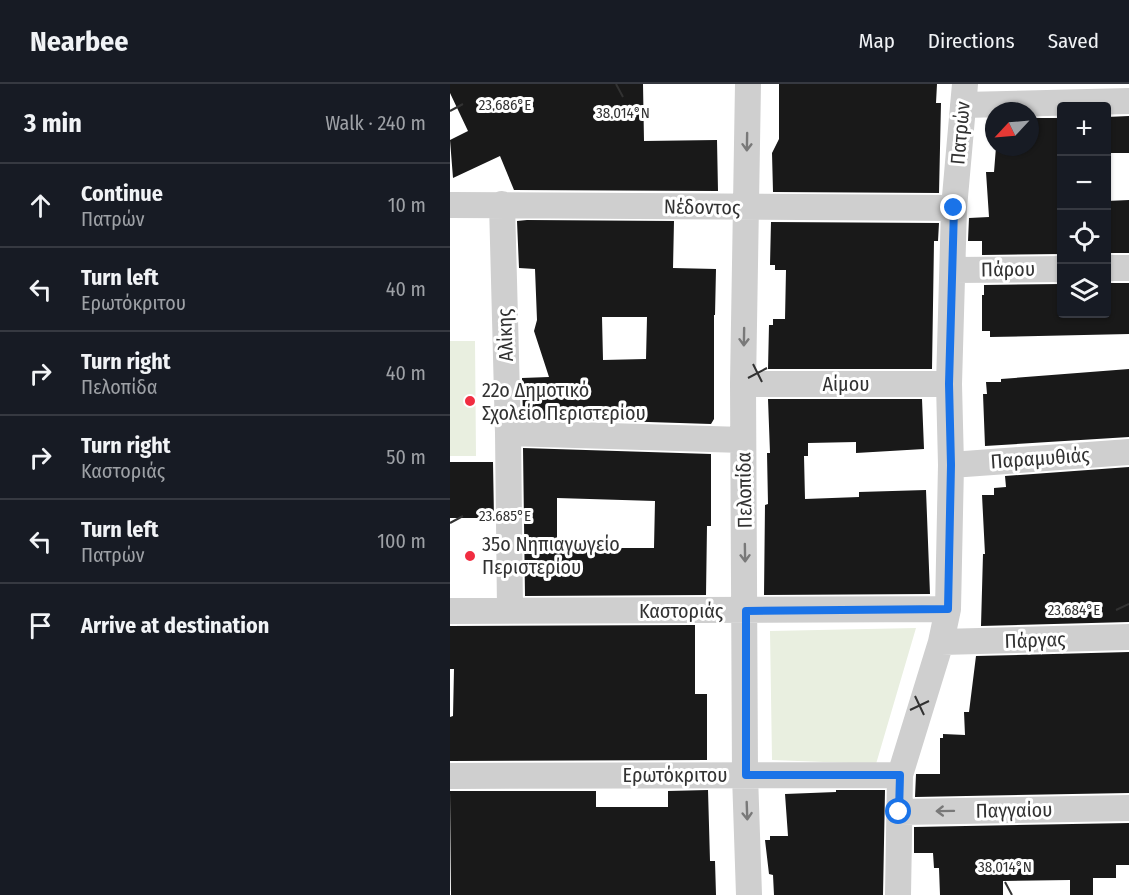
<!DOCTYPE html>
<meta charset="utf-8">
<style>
:root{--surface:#171b24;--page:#20242c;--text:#f1f3f6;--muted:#9ea1a6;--line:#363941}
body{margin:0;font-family:"Fira Sans Condensed",sans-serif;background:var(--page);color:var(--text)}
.controls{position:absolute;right:18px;top:18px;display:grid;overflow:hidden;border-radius:6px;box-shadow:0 2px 4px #0004}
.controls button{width:54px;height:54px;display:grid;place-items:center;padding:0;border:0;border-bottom:2px solid var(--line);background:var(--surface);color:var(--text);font:30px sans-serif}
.compass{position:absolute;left:535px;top:18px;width:54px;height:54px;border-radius:50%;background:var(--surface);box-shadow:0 2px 4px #0004;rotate:244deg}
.stop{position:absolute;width:18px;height:18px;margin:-14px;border:4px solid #1a73e8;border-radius:50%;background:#fff}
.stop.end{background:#1a73e8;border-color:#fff;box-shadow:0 2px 6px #0008}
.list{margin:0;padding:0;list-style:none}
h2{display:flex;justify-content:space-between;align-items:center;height:78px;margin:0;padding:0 24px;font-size:26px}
h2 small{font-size:20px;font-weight:400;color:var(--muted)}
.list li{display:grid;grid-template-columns:39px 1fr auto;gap:18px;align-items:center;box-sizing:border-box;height:84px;padding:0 24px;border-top:2px solid var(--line)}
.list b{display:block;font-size:22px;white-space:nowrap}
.list p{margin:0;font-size:20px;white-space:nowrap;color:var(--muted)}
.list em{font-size:20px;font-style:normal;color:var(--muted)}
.icon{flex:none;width:33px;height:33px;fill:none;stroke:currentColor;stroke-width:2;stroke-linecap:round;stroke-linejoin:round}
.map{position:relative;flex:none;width:679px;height:811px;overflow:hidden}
header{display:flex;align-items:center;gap:36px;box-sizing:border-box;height:84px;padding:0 30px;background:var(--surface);border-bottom:2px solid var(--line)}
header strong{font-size:28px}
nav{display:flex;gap:33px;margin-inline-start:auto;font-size:21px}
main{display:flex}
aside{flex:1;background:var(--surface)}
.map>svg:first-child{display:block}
.green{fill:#e9efe0}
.building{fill:#191919;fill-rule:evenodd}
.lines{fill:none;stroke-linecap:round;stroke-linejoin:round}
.street{stroke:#cfcfcf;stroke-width:26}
.oneway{stroke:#797979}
.route{stroke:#1a73e8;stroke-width:8}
.ticks{fill:none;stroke:#323232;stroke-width:2}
.poi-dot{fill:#f12d41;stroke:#fff;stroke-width:2}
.labels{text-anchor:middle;stroke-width:6;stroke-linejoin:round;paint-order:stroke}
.street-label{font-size:20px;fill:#323232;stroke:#fff}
.poi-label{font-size:20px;fill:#323232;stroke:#fff;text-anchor:start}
.ticks-label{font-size:15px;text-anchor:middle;fill:#323232;stroke:#fff;stroke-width:6;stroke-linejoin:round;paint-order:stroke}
</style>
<header>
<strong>Nearbee</strong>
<nav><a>Map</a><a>Directions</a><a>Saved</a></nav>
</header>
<main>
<aside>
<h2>3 min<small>Walk · 240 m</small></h2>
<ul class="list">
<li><svg class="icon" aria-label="ahead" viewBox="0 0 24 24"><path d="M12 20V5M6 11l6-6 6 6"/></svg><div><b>Continue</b><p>Πατρών</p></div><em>10 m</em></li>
<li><svg class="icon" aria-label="left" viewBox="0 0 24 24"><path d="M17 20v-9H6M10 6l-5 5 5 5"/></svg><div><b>Turn left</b><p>Ερωτόκριτου</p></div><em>40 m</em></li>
<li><svg class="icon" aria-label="right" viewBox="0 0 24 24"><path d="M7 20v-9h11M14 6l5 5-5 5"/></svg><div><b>Turn right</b><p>Πελοπίδα</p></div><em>40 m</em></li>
<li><svg class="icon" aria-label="right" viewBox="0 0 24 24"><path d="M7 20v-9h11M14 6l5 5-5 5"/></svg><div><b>Turn right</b><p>Καστοριάς</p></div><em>50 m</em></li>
<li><svg class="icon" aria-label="left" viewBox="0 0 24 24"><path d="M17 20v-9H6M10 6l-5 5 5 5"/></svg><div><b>Turn left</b><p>Πατρών</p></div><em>100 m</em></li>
<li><svg class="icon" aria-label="arrive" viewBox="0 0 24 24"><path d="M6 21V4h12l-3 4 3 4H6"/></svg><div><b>Arrive at destination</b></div></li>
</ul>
</aside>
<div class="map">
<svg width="679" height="811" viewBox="0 0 679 811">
<rect width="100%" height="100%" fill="#fff"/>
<!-- green -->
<path class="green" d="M0 257H25L26 372H0Z
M466 544 426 680 322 676 320 547Z"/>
<!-- building -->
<path class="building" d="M0 0H193L194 57 267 56 268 107 64 106 50 72 3 94 0 56 18 47 0 9Z
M329 0H487L486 19H491L489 109 323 108 322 69 329 55Z
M679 32V69H657V33Z
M580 34H612V170L532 171V157H518L519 134 539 133 536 88H544L546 63H580Z
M679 116V169H657V117Z
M77 136 224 137 223 184 266 185 265 231H264V335L261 340 73 334 72 294 99 293 84 247 87 236 85 185 69 184 67 137ZM152 233H197L196 275 153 276Z
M321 138 489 139 488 157H484L482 285H318L319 241H323V235H335L336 186H325V181H320Z
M657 199H679V250L540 253V247H532V211H534V201L612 200V230H657Z
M679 285V353L535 362 533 310H537L536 298H551V295Z
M318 315H472L474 365 406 369V358L358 359V372H354L355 415 409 413V408L476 406 480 510 314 511 315 421 318 420 317 369H320Z
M73 364 261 370V442H257L256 511 75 512ZM107 414 205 417 204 464H107Z
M0 378H43L44 434H0Z
M679 383V538L531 542 533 470H535L532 411H544V404L556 403 555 392Z
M245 541V610H257V676L0 677V633L3 632 4 585H0V542Z
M679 568V709L465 713 466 690H490V654H493V650L515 651 514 628H519L526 572Z
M258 706 260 777H265L266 811H1L0 707H146V723H218V707Z
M386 706H435L433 811H324L323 791 319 790 315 756H320V752H338L335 710 386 708Z
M679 739V781H666V794H643V811H620V796L553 797V811H490L489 784H484L483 769H464V743Z"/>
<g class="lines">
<!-- street -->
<path class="street" d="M298 0 293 300 295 691 299 811
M513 21 679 17
M52 120 58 349 60 526
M0 121 504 124
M656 184H679
M504 186 612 185
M293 300H499
M58 349 293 356
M501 381 679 368
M0 527 498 525
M491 558 679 553
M0 692 450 691
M449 728 679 724
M448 811 450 691 491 558 498 525 501 381 499 300 504 124 515 0"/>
</g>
<!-- one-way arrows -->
<defs><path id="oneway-shaft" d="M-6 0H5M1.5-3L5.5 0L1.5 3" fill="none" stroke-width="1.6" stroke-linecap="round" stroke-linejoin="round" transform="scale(1.5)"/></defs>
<g class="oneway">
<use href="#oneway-shaft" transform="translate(297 58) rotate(91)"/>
<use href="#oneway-shaft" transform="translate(294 253) rotate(91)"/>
<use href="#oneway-shaft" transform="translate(295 469) rotate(89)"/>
<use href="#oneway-shaft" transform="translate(297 727) rotate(88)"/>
<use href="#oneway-shaft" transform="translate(495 727) rotate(179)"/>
</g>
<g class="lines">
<!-- route -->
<path class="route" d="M449 728 450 691H296V527L498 525 501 381 499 300 504 124"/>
</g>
<!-- ticks -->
<path class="ticks" d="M166 0 173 13M0 27 13 20M303 280 312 298M298 294 317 284M0 439 13 432M666 526 679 520M465 612 474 631M460 626 479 617M555 798 562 811"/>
<!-- markers -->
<g class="poi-dot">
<circle cx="20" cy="317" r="6"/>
<circle cx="20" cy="472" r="6"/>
</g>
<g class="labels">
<!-- street labels -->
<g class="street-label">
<text transform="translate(510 49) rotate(-85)" y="7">Πατρών</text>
<text transform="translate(252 123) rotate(1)" y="7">Νέδοντος</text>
<text transform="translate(558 185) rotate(-1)" y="7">Πάρου</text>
<text transform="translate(55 251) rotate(-92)" y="7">Αλίκης</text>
<text x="396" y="307">Αίμου</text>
<text transform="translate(590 374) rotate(-4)" y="7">Παραμυθιάς</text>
<text transform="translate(294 406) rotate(-91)" y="7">Πελοπίδα</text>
<text x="231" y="534">Καστοριάς</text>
<text transform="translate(585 556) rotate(-2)" y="7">Πάργας</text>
<text x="225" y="698">Ερωτόκριτου</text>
<text transform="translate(564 726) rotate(-1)" y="7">Παγγαίου</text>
</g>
<!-- poi labels -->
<g class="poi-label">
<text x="32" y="313">22ο Δημοτικό<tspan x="32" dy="23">Σχολείο Περιστερίου</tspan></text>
<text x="32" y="467">35ο Νηπιαγωγείο<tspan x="32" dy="23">Περιστερίου</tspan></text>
</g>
</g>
<g class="ticks-label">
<text x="55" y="26">23.686°E</text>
<text x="173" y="34">38.014°N</text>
<text x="55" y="437">23.685°E</text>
<text x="624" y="531">23.684°E</text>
<text x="555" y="788">38.014°N</text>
</g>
</svg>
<div class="controls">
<button>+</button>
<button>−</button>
<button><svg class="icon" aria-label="locate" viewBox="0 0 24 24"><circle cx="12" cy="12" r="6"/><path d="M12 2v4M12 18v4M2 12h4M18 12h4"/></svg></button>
<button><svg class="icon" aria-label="layers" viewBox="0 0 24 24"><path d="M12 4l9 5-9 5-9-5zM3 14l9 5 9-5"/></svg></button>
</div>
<svg class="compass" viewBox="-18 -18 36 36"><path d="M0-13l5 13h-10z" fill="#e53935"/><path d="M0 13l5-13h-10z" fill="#9ea1a6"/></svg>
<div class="stop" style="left:449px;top:728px"></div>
<div class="stop end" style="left:504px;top:124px"></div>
</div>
</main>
